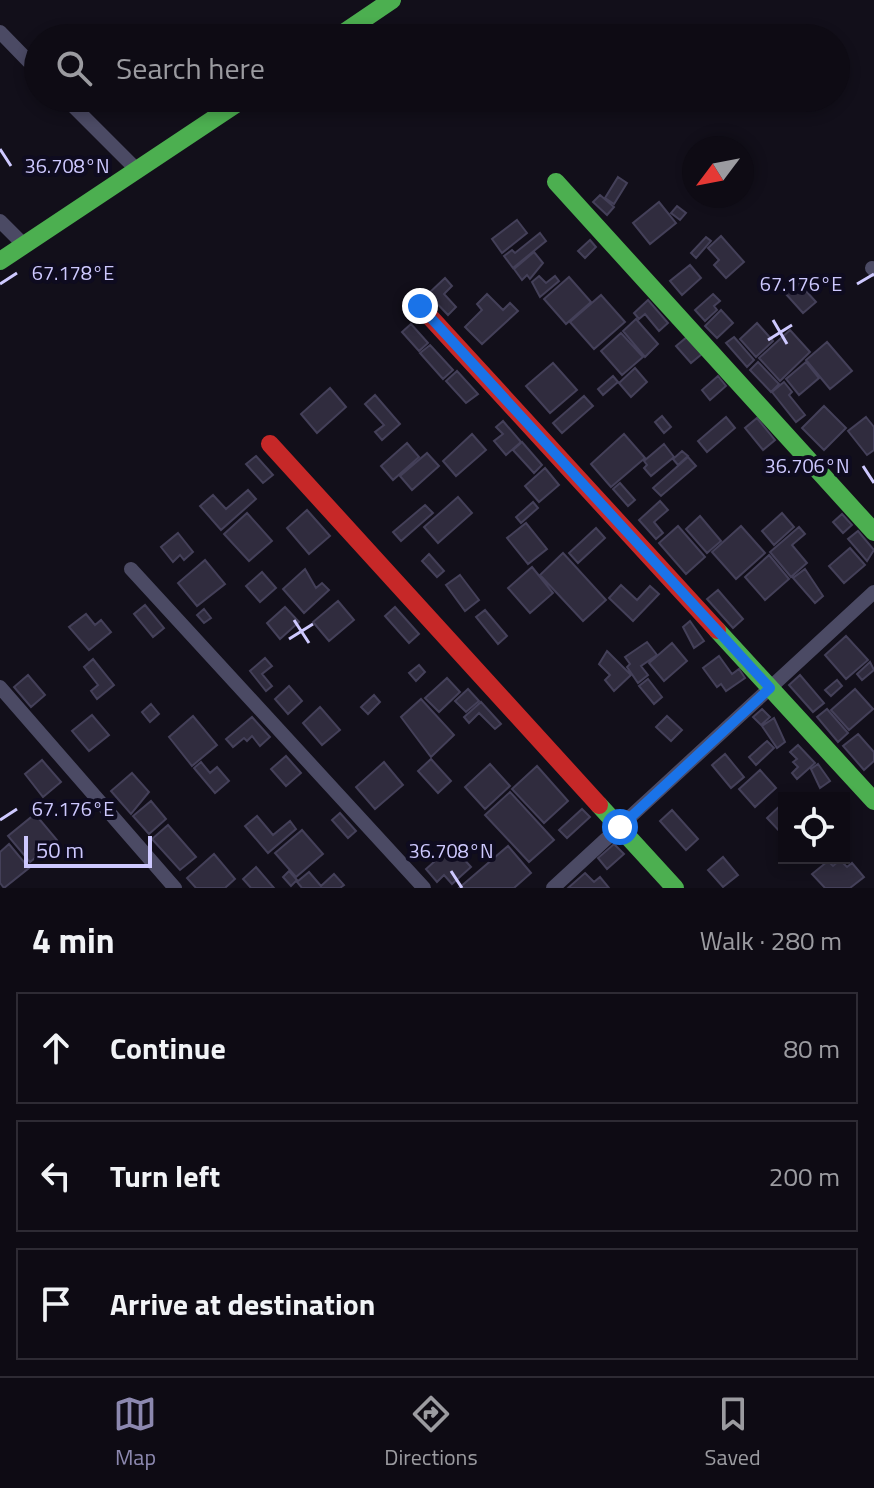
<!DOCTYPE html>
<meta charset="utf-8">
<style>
:root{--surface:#0e0b14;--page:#1c1922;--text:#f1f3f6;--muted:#9b9ba0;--line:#2e2b34;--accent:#8c88af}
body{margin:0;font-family:"Titillium Web",sans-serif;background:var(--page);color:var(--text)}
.controls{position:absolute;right:24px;bottom:24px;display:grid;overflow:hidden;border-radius:0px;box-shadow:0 4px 12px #0003}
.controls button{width:72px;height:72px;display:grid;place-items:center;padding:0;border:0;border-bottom:2px solid var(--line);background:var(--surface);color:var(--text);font:40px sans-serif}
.compass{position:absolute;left:682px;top:136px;width:72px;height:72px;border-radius:50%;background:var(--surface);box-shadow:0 4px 12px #0003;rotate:238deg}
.scale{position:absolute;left:24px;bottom:20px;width:128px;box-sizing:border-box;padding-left:8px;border:4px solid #cec9ff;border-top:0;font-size:22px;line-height:28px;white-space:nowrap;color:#cec9ff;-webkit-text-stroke:6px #0e0b1f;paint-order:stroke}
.stop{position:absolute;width:24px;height:24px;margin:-18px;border:6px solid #1a73e8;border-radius:50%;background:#fff}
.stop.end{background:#1a73e8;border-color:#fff;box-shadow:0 2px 8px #0008}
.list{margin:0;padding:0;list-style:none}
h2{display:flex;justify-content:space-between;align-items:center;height:104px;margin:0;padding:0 32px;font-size:34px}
h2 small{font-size:26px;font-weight:400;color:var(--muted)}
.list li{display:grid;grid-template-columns:52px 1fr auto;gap:24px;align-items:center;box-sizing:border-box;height:112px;margin:0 16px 16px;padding:0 16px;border:2px solid var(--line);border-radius:0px}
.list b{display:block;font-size:30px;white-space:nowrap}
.list em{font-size:26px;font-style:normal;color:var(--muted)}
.icon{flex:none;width:44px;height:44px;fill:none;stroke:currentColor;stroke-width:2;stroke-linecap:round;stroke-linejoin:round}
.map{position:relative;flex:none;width:874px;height:888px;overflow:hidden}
.search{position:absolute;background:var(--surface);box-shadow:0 4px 12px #0003;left:24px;right:24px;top:24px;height:88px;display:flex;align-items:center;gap:20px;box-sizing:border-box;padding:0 28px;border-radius:44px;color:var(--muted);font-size:30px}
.sheet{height:488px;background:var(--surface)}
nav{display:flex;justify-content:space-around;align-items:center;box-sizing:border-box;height:112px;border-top:2px solid var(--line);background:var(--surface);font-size:22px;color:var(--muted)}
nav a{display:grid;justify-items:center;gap:4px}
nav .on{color:var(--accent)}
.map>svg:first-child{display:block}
.building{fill:#302c3e;stroke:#444059;stroke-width:2}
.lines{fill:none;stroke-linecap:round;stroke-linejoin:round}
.street{stroke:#4b4a64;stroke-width:14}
.fast{stroke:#4caf50;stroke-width:18}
.jam{stroke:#c62828;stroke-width:18}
.route{stroke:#1a73e8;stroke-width:10}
.ticks{fill:none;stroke:#cec9ff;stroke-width:3}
.ticks-label{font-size:20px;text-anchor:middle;fill:#cec9ff;stroke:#0e0b1f;stroke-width:8;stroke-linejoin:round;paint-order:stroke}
</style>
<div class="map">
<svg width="874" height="888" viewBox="0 0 874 888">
<rect width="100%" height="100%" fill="#120f1a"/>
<!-- building -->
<path class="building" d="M174 98H196L184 109Z
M618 177 627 183 614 204 605 198Z
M600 195 614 207 607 215 593 202Z
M659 202 676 223 650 244 633 223Z
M677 206 686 213 680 220 671 213Z
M517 220 527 233 502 253 492 239Z
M540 233 546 241 513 268 504 256 512 250 515 253Z
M721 236 744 262 726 278 714 265 719 260 708 248Z
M706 237 711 241 696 258 691 253Z
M590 240 596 247 585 258 578 251Z
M534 252 543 263 530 279 527 275 522 280 514 269Z
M690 265 701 278 682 295 670 281Z
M539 276 546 283 555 276 559 281 540 297 532 282Z
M569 277 591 302 566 324 544 299Z
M445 278 452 286 444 294 456 307 448 315 428 294Z
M797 281 816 302 803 313 785 293Z
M487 294 503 310 510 303 518 311 482 344 465 327 482 310 477 304Z
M713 294 720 301 714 306 717 310 705 321 695 310Z
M601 295 625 322 594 349 570 322Z
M648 300 668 323 659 331 645 314 639 319 634 313Z
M721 310 733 323 717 338 705 326Z
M636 319 658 344 645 357 623 331Z
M757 323 773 341 756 357 740 339Z
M411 324 428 343 419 351 402 332Z
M790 330 810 352 780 381 759 358Z
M621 333 643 357 622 375 601 351Z
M687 337 702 354 691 363 676 346Z
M734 337 754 360 747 367 726 343Z
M827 342 852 371 830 389 806 360Z
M430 345 453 370 443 379 420 353Z
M758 362 779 384 771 392 750 370Z
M806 362 819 378 799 395 786 379Z
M553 363 577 390 550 413 526 386Z
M635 368 647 382 631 397 619 383Z
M457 371 478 394 466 403 446 381Z
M613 376 618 382 603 395 598 389Z
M718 376 726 386 710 400 702 390Z
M784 382 792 392 789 395 805 415 796 422 772 392Z
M330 388 346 407 317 433 301 414Z
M375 395 400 424 382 440 375 432 384 425 365 404Z
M584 396 593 406 562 433 553 423Z
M824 406 846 428 824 450 802 428Z
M662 416 671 427 664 433 655 422Z
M726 417 735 428 707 452 698 441Z
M866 417 874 427V450L867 455 848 431Z
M757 418 775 440 763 450 745 428Z
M503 421 521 442 506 455 494 441 503 434 496 427Z
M472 434 486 450 456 476 443 461Z
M624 434 645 458 611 487 591 464Z
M522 442 542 465 534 473 513 450Z
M407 443 419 457 393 480 381 466Z
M664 444 674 457 651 476 644 468 647 465 644 461Z
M682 451 688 456 678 465 673 459Z
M427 453 439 466 412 490 400 476Z
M256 456 273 475 263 483 246 464Z
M688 457 696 466 661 496 653 488Z
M545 468 559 485 539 502 525 486Z
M620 483 635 500 628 506 613 489Z
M248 490 256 499 221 530 200 506 213 495 226 509Z
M458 497 472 513 438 543 424 527Z
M660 501 668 510 654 522 663 533 656 539 639 520Z
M533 502 538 508 521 523 516 517Z
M425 505 433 513 401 541 393 532Z
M307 510 330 536 309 554 287 528Z
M247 513 272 541 249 561 224 534Z
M782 513 794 527 774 545 762 531Z
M842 514 852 525 843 533 833 522Z
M700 516 721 541 707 553 686 529Z
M526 523 547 549 528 564 507 538Z
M678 526 705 557 686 574 659 543Z
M741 526 765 553 736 579 712 552Z
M799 527 805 534 792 545 807 563 791 577 770 552Z
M596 528 605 538 578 563 569 553Z
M858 531 874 550 867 561 848 539Z
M178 533 193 552 184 560 180 555 173 562 161 547Z
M850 548 865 565 844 583 829 566Z
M563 553 606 600 583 621 540 575Z
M429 554 444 571 437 577 422 561Z
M769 555 789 579 765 600 745 577Z
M205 560 225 584 197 606 178 583Z
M532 567 553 593 530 613 508 588Z
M305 569 316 588 322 583 329 590 304 613 283 589Z
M805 569 823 596 815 603 793 578Z
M262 572 276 588 260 602 246 586Z
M460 575 479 600 465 611 446 585Z
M621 585 637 600 650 586 659 594 633 621 609 598Z
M718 590 743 619 733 628 707 599Z
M338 601 354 620 329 641 313 622Z
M145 605 164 628 153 637 134 614Z
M285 607 299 622 280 639 267 623Z
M395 607 419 634 409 643 385 616Z
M204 609 211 618 204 623 197 615Z
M485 610 507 636 498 644 476 617Z
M86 614 95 625 101 620 111 632 89 650 69 627Z
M690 621 704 641 694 648 683 627Z
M846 636 868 660 846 679 825 655Z
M647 642 657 655 641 666 648 675 638 683 627 667 630 664 625 657Z
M672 643 687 661 664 681 649 663Z
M607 651 631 675 614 691 605 680 610 675 599 664Z
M719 656 732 674 739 669 745 678 726 691 721 684 717 687 703 668Z
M265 658 272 666 262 674 272 686 266 691 250 671Z
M93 659 114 685 97 699 91 691 98 685 84 667Z
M870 662 874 670 862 680 857 674Z
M419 665 425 672 416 681 409 673Z
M28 675 45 695 31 707 14 687Z
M800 675 824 703 813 712 789 685Z
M447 678 460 692 439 712 425 698Z
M648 679 662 697 654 704 639 686Z
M837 680 842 686 831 696 825 690Z
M289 686 302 701 288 714 275 699Z
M468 689 479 701 466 712 455 701Z
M855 689 873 709 849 730 831 710Z
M374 695 380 702 368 714 361 707Z
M421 699 454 735 431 757 401 717Z
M481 702 501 724 495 729 479 713 469 723 464 717Z
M151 704 159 714 150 722 142 712Z
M320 707 340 730 322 745 303 723Z
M762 709 770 717 761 725 753 717Z
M827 709 848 733 838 742 817 717Z
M92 715 109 735 89 751 72 731Z
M193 716 217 745 192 766 169 737Z
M667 716 682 730 671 741 656 727Z
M252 717 270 737 260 746 252 736 247 741 244 738 233 747 226 739Z
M774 718 785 742 777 748 762 726Z
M858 734 874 752V761L864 770 843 746Z
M767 741 774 748 756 765 749 757Z
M798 745 815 763 797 779 792 773 798 767 793 762 797 759 790 752Z
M725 754 744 777 731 788 712 765Z
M286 756 301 773 286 786 271 769Z
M431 759 451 781 438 793 418 771Z
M42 760 61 782 43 797 25 774Z
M201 762 210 773 217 767 229 781 215 793 194 768Z
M384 762 403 785 375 809 356 787Z
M490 764 510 786 485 809 465 787Z
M818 764 830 781 820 788 811 769Z
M537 766 568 801 544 823 512 789Z
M760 770 776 788 755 807 739 789Z
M132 773 149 792 131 814 111 791Z
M510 792 554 840 529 862 485 815Z
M151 801 166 819 149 834 133 816Z
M784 802V836L767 818Z
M582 809 590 817 567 838 559 830Z
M672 810 698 839 686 850 660 821Z
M340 813 356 831 348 838 332 820Z
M35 814 57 840 30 862 8 836Z
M257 816 273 835 290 821 296 829 268 853 245 826Z
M168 825 196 857 180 870 152 839Z
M302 830 323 854 296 877 275 853Z
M9 844 29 868 4 888 0 883V852Z
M614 844 624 854 607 869 598 858Z
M452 846 471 867 452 884 444 875 437 882 426 869Z
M508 846 531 873 514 888H459Z
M214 854 235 879 225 888H196L187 878Z
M723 857 738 875 723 887 708 870Z
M840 860 847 867 852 863 864 877 850 888H825L812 874 828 861 833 866Z
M256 867 274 888H251L243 879Z
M289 871 297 880 291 886 283 877Z
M309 872 321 886 334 874 344 885 340 888H302L297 882Z
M585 873 594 882 600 877 609 888H568Z"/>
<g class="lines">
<!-- street -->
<path class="street" d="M0 32 38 71
M65 98 137 170
M0 221 24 245
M872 268 874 270
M131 569 424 888
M0 687 175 888
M553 888 874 592"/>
<!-- fast -->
<path class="fast" d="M336 38 392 0
M556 182 874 532
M0 261 245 98
M717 630 874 801
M599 805 675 888"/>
<!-- jam -->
<path class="jam" d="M420 306 717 630
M270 444 599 805"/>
</g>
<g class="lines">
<!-- route -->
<path class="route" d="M420 306 770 688 620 827"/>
</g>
<!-- ticks -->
<path class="ticks" d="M0 149 11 166M0 284 17 273M857 284 874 274M773 320 787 344M768 340 792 325M863 466 874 483M294 620 309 643M289 639 313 624M0 820 17 809M451 871 462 888"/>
<g class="ticks-label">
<text x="67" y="173">36.708°N</text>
<text x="73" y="280">67.178°E</text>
<text x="801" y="291">67.176°E</text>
<text x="807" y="473">36.706°N</text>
<text x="73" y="816">67.176°E</text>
<text x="451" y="858">36.708°N</text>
</g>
</svg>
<div class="controls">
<button><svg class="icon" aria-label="locate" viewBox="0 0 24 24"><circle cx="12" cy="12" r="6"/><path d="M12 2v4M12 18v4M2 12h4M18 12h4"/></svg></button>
</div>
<svg class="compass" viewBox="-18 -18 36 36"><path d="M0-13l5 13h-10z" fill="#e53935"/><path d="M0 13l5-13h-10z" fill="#9b9ba0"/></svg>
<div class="scale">50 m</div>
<div class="stop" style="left:620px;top:827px"></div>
<div class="stop end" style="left:420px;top:306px"></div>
<div class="search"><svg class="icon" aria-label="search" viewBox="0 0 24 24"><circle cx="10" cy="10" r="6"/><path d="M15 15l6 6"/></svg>Search here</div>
</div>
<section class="sheet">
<h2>4 min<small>Walk · 280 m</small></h2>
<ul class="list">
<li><svg class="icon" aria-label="ahead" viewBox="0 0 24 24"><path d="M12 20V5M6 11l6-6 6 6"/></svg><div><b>Continue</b></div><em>80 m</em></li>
<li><svg class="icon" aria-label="left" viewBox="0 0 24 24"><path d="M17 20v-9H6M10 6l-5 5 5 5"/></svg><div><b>Turn left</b></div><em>200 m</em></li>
<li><svg class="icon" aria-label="arrive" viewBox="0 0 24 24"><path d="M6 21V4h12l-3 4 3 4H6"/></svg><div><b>Arrive at destination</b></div></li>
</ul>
</section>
<nav>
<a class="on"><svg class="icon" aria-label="map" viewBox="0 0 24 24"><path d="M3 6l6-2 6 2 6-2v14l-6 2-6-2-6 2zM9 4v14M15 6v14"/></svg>Map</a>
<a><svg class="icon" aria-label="directions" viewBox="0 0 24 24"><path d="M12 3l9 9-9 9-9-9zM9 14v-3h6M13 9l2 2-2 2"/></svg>Directions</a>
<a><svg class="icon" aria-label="saved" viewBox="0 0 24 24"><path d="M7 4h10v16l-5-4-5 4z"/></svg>Saved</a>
</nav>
